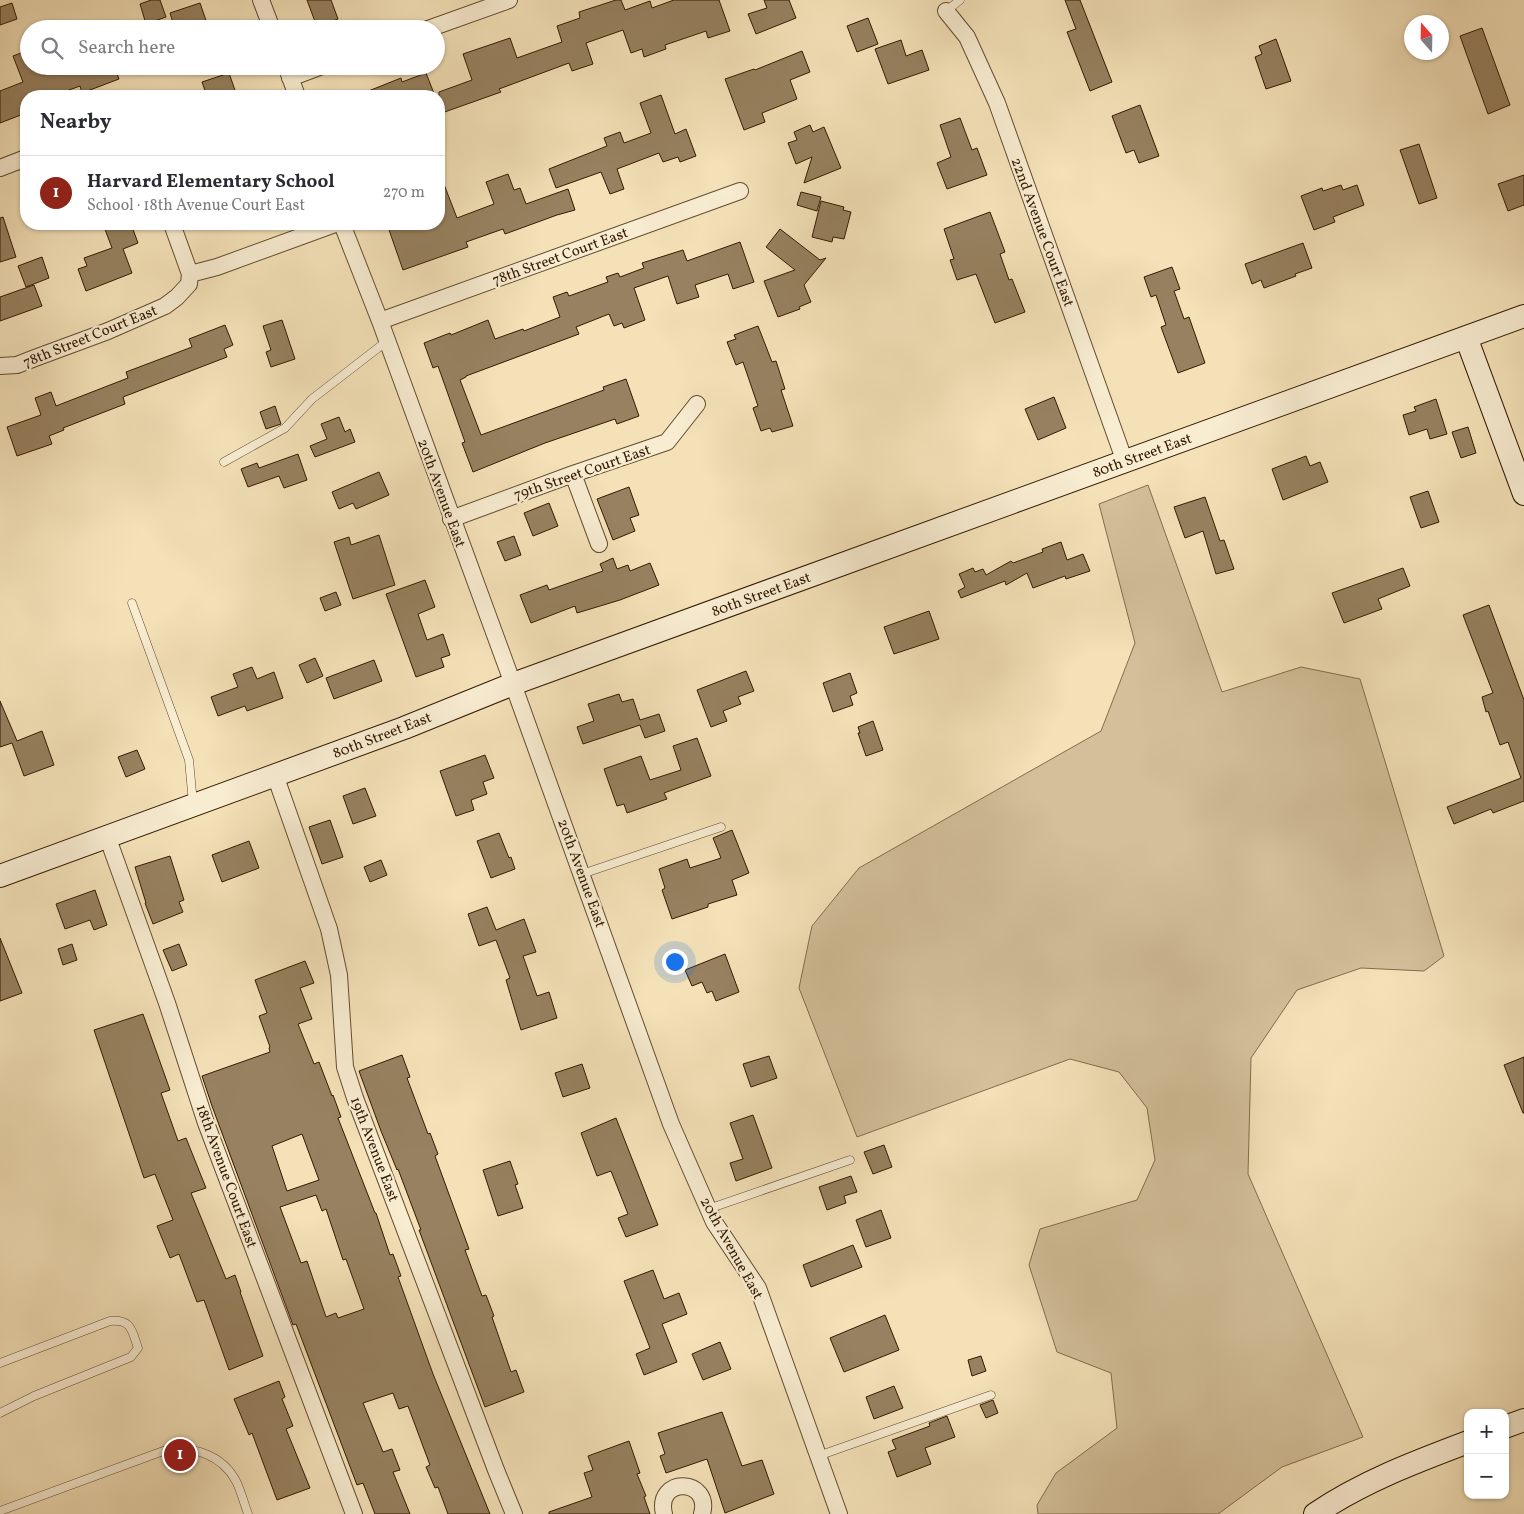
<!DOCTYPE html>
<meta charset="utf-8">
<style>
:root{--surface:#fff;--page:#f7f7f7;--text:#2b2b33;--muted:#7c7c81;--line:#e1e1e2;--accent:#8f2418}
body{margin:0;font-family:Vollkorn,serif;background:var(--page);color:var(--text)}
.controls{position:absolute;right:15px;bottom:15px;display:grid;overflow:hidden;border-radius:10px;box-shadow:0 1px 4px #0004}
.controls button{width:45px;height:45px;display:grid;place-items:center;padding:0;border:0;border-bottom:1px solid var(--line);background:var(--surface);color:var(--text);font:25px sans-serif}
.compass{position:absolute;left:1404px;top:15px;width:45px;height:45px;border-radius:50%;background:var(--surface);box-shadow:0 1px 4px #0004;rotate:340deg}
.you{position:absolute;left:674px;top:961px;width:18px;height:18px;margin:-12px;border:4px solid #fff;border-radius:50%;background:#1a73e8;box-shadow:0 0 0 8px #1a73e833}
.badge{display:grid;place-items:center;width:32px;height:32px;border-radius:50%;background:var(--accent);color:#fff;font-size:16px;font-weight:700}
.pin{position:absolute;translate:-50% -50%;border:2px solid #fff;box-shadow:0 1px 5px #0006}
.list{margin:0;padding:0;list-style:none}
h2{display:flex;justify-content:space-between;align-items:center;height:65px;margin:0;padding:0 20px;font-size:21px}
h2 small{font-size:16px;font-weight:400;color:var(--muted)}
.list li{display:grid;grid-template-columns:32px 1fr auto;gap:15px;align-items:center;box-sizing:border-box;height:75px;padding:0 20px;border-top:1px solid var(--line)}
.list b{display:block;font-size:19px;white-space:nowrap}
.list p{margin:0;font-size:16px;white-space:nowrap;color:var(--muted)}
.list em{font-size:16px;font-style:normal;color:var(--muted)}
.icon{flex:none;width:28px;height:28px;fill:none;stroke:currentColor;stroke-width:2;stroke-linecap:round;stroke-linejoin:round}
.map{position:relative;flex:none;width:1524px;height:1514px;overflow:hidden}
.search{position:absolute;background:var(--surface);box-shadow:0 1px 4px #0004;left:20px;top:20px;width:425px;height:55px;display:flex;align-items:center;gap:12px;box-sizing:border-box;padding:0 18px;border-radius:28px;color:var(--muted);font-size:19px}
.panel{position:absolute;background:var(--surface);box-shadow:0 1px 4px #0004;left:20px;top:90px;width:425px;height:140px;border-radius:20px}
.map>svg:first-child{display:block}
.green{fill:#d3bf99;stroke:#836c4c}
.building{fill:#978160;stroke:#331a00;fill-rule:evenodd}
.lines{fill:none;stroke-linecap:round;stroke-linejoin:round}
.lane-casing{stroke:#634c2e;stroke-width:9}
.street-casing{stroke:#634c2e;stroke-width:18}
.secondary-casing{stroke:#331a00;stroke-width:24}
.lane{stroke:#f8ecd1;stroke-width:8}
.street{stroke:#f8ecd1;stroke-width:16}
.secondary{stroke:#f8ecd1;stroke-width:22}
.labels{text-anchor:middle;stroke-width:4.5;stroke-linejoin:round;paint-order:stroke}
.street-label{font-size:15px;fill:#331a00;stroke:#f8ecd1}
</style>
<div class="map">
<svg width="1524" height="1514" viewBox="0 0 1524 1514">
<rect width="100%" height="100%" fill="#f4e1b8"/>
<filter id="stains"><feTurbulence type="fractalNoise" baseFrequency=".004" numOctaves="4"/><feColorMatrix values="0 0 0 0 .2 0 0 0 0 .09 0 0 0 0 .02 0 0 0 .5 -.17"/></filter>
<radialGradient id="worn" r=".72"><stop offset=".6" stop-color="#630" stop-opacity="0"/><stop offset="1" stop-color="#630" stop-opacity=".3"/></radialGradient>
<!-- green -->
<path class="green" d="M1148 485 1222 692 1301 667 1360 679 1444 956 1424 971 1361 968 1297 990 1251 1058 1248 1174 1363 1437 1282 1467 1218 1514H1038L1037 1505 1056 1473 1117 1428 1111 1373 1057 1352 1029 1265 1040 1229 1137 1200 1155 1160 1147 1108 1119 1072 1070 1059 857 1137 799 988 812 926 859 868 1101 731 1135 643 1099 504Z"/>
<!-- building -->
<path class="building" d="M151 0H160L166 17 146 24 140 4Z
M307 0H331L338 19 317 27Z
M616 0H621L625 10 650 1 652 8 674 0H719L730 31 708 38 706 31 665 45 666 49 644 57 642 49 631 53 623 30 586 43 593 64 572 71 569 63 499 89 501 92 439 114V92L472 80 463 54 510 38 517 58 562 42 557 26 580 18 579 12Z
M764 0H789L796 18 756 34 748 14 767 8Z
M1065 0H1080L1112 82 1090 91 1067 32 1076 29Z
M12 3 17 19 0 25V7Z
M200 3 209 29H175L170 13Z
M868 18 878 44 857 52 847 26Z
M1482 28 1510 105 1488 114 1460 36Z
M1276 39 1291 81 1266 89 1255 57 1262 54 1259 46Z
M901 40 906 56 922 50 929 70 888 84 875 49Z
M29 50V66H40L43 75 67 66H114L119 79 82 93 80 86 53 96H26V113L0 123V91L23 82 13 56Z
M802 51 810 72 790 80 797 99 762 113 765 122 744 130 725 79 754 69 755 70Z
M229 73 237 96H207L202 82Z
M426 73 435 96H356L401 78 402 82Z
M661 95 675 134 686 129 696 156 680 162 678 157 663 162 659 153 617 169 624 189 610 194 601 172 556 188 549 169 607 146 604 138 620 132 624 143 651 133 640 103Z
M1140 105 1159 156 1139 163 1134 150 1126 153 1112 116Z
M960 118 972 150 977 148 987 175 947 189 937 163 951 157 940 125Z
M810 125 813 132 824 127 841 168 804 183 812 157 796 164 788 143 797 140 794 132Z
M1419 144 1437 198 1419 204 1400 150Z
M440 174 457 218 494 204 486 182 508 174 514 190 520 188 526 204 568 189 575 210 557 215 505 234 503 229 466 242 468 247 403 270 388 227 398 224H439V175Z
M1524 175V205L1508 211 1498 184Z
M1341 185 1343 190 1357 185 1364 205 1333 217 1335 222 1314 230 1301 196 1322 188 1323 191Z
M801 192 821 197 817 211 797 205Z
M821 201 844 207 843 210 851 212 844 239 833 237 832 242 812 237Z
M990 212 1005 252 1000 254 1009 280 1012 279 1025 312 995 323 976 274 957 280 950 260 954 259 944 229Z
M3 217 16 257 0 262V218Z
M103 224H131L138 243 123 249 132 273 86 291 78 269 87 266 84 258 112 248Z
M780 229 820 260 826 258 804 285 811 302 799 307 800 309 778 317 764 281 795 270 766 247Z
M740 242 754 282 733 289 728 274 695 285 699 297 677 304 668 276 634 288 645 320 624 328 622 323 614 326 609 314 576 327 579 334 466 376V377L460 380 481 435 604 390 603 387 626 379 639 416 617 424 615 419 545 443 473 472 462 443 465 442 438 366 433 368 424 343 450 333 451 335 488 320 495 339 523 329 524 331 560 317 553 297 567 292 569 296 608 282 606 277 618 273 620 277 644 268 642 263 683 250 687 261Z
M1303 243 1312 268 1295 274 1296 276 1264 288 1261 280 1252 284 1245 264Z
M42 257 49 278 26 287 18 266Z
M1172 267 1180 289 1174 291 1184 319 1189 317 1205 363 1178 373 1161 327 1166 325 1156 295 1151 297 1144 277Z
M34 285 42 306 0 321V297Z
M282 320 295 359 271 367 266 352 271 350 263 326Z
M225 325 233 345 224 349 227 357 123 397 125 404 63 428 64 430 49 436 52 444 17 456 7 427 41 415 35 398 51 392 56 406 128 378 126 372 192 347 189 339Z
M758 326 772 362 776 361 785 389 781 390 793 426 772 432 770 428 761 431 753 408 758 406 743 362 736 365 727 342 736 339 734 335Z
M1054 397 1066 428 1038 440 1025 409Z
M1436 399 1447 434 1430 439 1427 429 1409 435 1403 415 1416 411 1414 407Z
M275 406 281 424 266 429 260 412Z
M339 417 345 432 350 429 355 442 315 457 310 446 327 439 321 424Z
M1468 427 1476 453 1461 458 1452 432Z
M298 454 307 480 284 488 279 476 248 487 241 469 257 463 259 468Z
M1306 456 1310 466 1320 462 1328 482 1283 500 1272 469Z
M379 472 389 495 356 509 353 503 339 509 332 492Z
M629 487 639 515 630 518 635 531 613 540 597 499Z
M1428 491 1439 522 1421 528 1410 497Z
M1205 497 1220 541 1224 540 1234 569 1216 574 1203 531 1185 538 1174 507Z
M549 503 558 526 533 536 524 513Z
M379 535 395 585 353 599 334 542 349 537 351 545Z
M514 536 521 555 505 561 497 542Z
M1061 542 1067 560 1083 554 1090 571 1066 579 1065 576 1033 588 1027 573 1006 585 1005 581 961 598 958 591 965 587 959 574 973 568 975 572 983 569 986 575 1011 561 1013 563 1043 552 1042 549Z
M613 558 617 569 628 565 630 571 650 563 659 585 620 600 577 613 575 606 531 623 520 595 547 585 549 590 603 571 600 564Z
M1403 568 1410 586 1378 599 1382 609 1344 623 1332 593Z
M425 580 435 607 418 614 427 640 443 634 450 655 441 658 444 667 416 677 386 594Z
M336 592 341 605 325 611 320 598Z
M1489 605 1524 700V801L1493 813 1491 809 1454 824 1447 807 1521 778 1508 742 1500 745 1488 711 1486 712 1482 697 1493 693 1463 615Z
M929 611 939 639 894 654 884 627Z
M315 658 323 676 307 683 299 665Z
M374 660 382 681 334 699 326 678Z
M252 667 257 679 274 672 283 698 247 711 245 706 218 716 211 697 238 687 233 674Z
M746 671 754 691 738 697 741 704 723 711 727 721 711 727 697 690Z
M850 673 857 693 850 696 853 705 833 712 823 683Z
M619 694 622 702 633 699 640 720 659 714 665 731 645 738 640 725 583 744 577 727 594 721 588 704Z
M0 701 17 741 42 731 54 765 24 776 12 743 0 747Z
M873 721 883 750 866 756 858 733H860L858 727Z
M697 738 711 776 664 793 667 799 627 813 624 804 617 806 604 769 641 756 650 780 681 770 673 746Z
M137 750 145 769 126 777 118 757Z
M485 755 494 778 483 782 487 794 471 800 474 810 456 816 440 771Z
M365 788 376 816 353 824 343 796Z
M330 820 343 857 322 864 309 827Z
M732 830 749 873 732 880 737 895 708 904V907L672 919 662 890 665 888 659 869 687 859 690 868 721 858 713 838Z
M499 833 509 858 511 857 515 869 491 878 477 841Z
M249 841 259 868 222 882 212 855Z
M170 856 184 900 179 902 183 912 153 924 145 903H146L135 867Z
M381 860 387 875 370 882 364 867Z
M95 890 107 925 94 930 90 920 65 929 56 904Z
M487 907 496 930 524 919 536 952 523 956 537 996 549 992 557 1018 521 1030 506 980 510 978 496 940 479 946 468 914Z
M0 938 22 993 0 1001Z
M72 944 77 960 63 965 58 949Z
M179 944 187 965 172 971 163 950Z
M725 954 739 992 716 1001 712 991 707 993 702 982 692 986 685 970Z
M305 961 314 983 300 988 312 1019 298 1024 314 1064 319 1062 332 1096 333 1095 341 1117 338 1118 375 1213H376L390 1255 393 1254 401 1276 398 1277 433 1374 490 1514H448L438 1487 435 1488 426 1467 430 1465 408 1406 399 1409 393 1393 363 1403 383 1452 392 1449 400 1470 393 1472 410 1514H375L363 1483 357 1485 296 1324 293 1325 212 1106 202 1076 270 1052 269 1048 270 1047 259 1016 267 1013 255 980ZM302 1134 319 1180 287 1191 272 1146ZM316 1195 322 1211 326 1209 343 1260 346 1259 364 1309 338 1318 336 1313 326 1317 307 1261 301 1263 280 1207Z
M143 1014 170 1090 161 1093 178 1141 186 1138 206 1188 191 1193 226 1279 235 1275 241 1292H240L263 1356 229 1370 204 1300 197 1302 179 1254 170 1258 157 1226 173 1220 155 1174 144 1178 94 1030Z
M402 1055 410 1077 407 1078 428 1134 430 1133 438 1154 435 1156 469 1249 465 1250 482 1296 486 1295 494 1316 492 1317 511 1372 516 1370 524 1392 485 1407 419 1230H421L398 1169 397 1170 381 1131 359 1071Z
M769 1056 777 1078 751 1087 743 1064Z
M1524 1057V1113H1523L1504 1065Z
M582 1064 590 1088 563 1097 555 1073Z
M753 1115 772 1168 736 1181 730 1163 743 1159 730 1123Z
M616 1118 658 1225 626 1237 618 1218 628 1214 611 1171 597 1176 581 1133Z
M884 1145 892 1167 873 1174 864 1152Z
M510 1161 518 1184 515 1185 523 1208 498 1216 483 1170Z
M851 1176 857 1192 844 1196 846 1203 827 1210 819 1187Z
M881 1210 891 1238 866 1247 856 1220Z
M853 1245 862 1267 811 1287 803 1265Z
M653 1270 664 1299 679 1293 687 1314 662 1324 677 1362 644 1375 636 1354 650 1348 624 1281Z
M885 1315 899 1350 844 1372 830 1338Z
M720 1342 731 1369 703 1380 692 1354Z
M981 1356 986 1371 972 1376 968 1360Z
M279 1381 285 1397 282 1399 293 1426 286 1429 310 1488 277 1500 252 1433 249 1435 234 1399Z
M894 1386 903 1408 874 1419 866 1397Z
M993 1400 998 1413 986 1418 980 1405Z
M722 1412 742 1466 762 1460 774 1494 725 1513 707 1459 666 1473 660 1456 665 1454 658 1433Z
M947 1416 955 1437 925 1448 931 1464 897 1477 888 1452 896 1449 892 1440 930 1426 929 1423Z
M629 1441 640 1473 637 1474 646 1496 644 1497 650 1514H549V1512L592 1497 584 1473 593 1470 588 1456Z"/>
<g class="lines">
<!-- lane casing -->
<g class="lane-casing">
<path id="lane" d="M946 11 960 0
M224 462 285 428 312 399 387 341
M132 603 189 760 193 803
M582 874 721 827
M708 1209 850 1160
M0 1363 110 1321C132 1319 132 1331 138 1348L131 1357 34 1396 0 1413
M818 1456 991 1395
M0 1511 166 1450C194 1446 222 1455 236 1481 241 1491 244 1503 248 1514"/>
</g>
<!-- street casing -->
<g class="street-casing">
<path id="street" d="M261 0 272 29
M946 11 967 37 997 103 1125 462
M428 29 509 0
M286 66 297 96
M290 78 322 66
M0 168 26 158
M172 224 190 274
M342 224 380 321 513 684 671 1124 714 1222 758 1288 839 1514
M380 321 740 191
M0 366 17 365 35 358 108 331 165 306 177 297 189 284 190 274 217 267 335 224
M573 474 599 544
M451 519 573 474 667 442 697 404
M275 775 329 929 339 975 345 1067 355 1098 496 1470 514 1514
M107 836 167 1003 206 1123 354 1514
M664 1514C655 1476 712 1478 702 1514"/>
</g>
<!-- secondary casing -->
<g class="secondary-casing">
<path id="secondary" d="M1466 337 1524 494
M0 876 404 728 513 684 1524 316
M1505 1427 1524 1420
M1315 1514C1362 1482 1415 1462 1468 1442"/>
</g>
<!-- lane -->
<use href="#lane" class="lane"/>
<!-- street -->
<use href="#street" class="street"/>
<!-- secondary -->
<use href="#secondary" class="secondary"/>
</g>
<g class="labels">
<!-- street labels -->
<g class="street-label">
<text transform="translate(1043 232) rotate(70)" y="5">22nd Avenue Court East</text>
<text transform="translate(560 256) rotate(-20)" y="5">78th Street Court East</text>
<text transform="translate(90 336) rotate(-22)" y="5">78th Street Court East</text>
<text transform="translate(1142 455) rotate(-20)" y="5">80th Street East</text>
<text transform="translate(582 472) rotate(-19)" y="5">79th Street Court East</text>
<text transform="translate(442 493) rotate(70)" y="5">20th Avenue East</text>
<text transform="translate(761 594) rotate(-20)" y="5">80th Street East</text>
<text transform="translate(382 735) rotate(-21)" y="5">80th Street East</text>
<text transform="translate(582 873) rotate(70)" y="5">20th Avenue East</text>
<text transform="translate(375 1149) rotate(69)" y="5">19th Avenue East</text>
<text transform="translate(227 1176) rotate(70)" y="5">18th Avenue Court East</text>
<text transform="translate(732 1248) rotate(61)" y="5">20th Avenue East</text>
</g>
</g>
<rect width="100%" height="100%" filter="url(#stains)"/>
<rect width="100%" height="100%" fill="url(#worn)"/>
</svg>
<div class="controls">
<button>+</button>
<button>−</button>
</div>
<svg class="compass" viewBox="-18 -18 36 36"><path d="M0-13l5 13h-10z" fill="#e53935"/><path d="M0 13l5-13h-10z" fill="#7c7c81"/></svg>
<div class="you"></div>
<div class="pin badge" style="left:180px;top:1455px">1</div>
<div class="search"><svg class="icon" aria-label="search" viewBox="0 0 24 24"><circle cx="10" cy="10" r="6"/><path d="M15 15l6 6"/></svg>Search here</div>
<section class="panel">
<h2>Nearby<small></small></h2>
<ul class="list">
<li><span class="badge">1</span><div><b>Harvard Elementary School</b><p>School · 18th Avenue Court East</p></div><em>270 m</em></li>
</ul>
</section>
</div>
